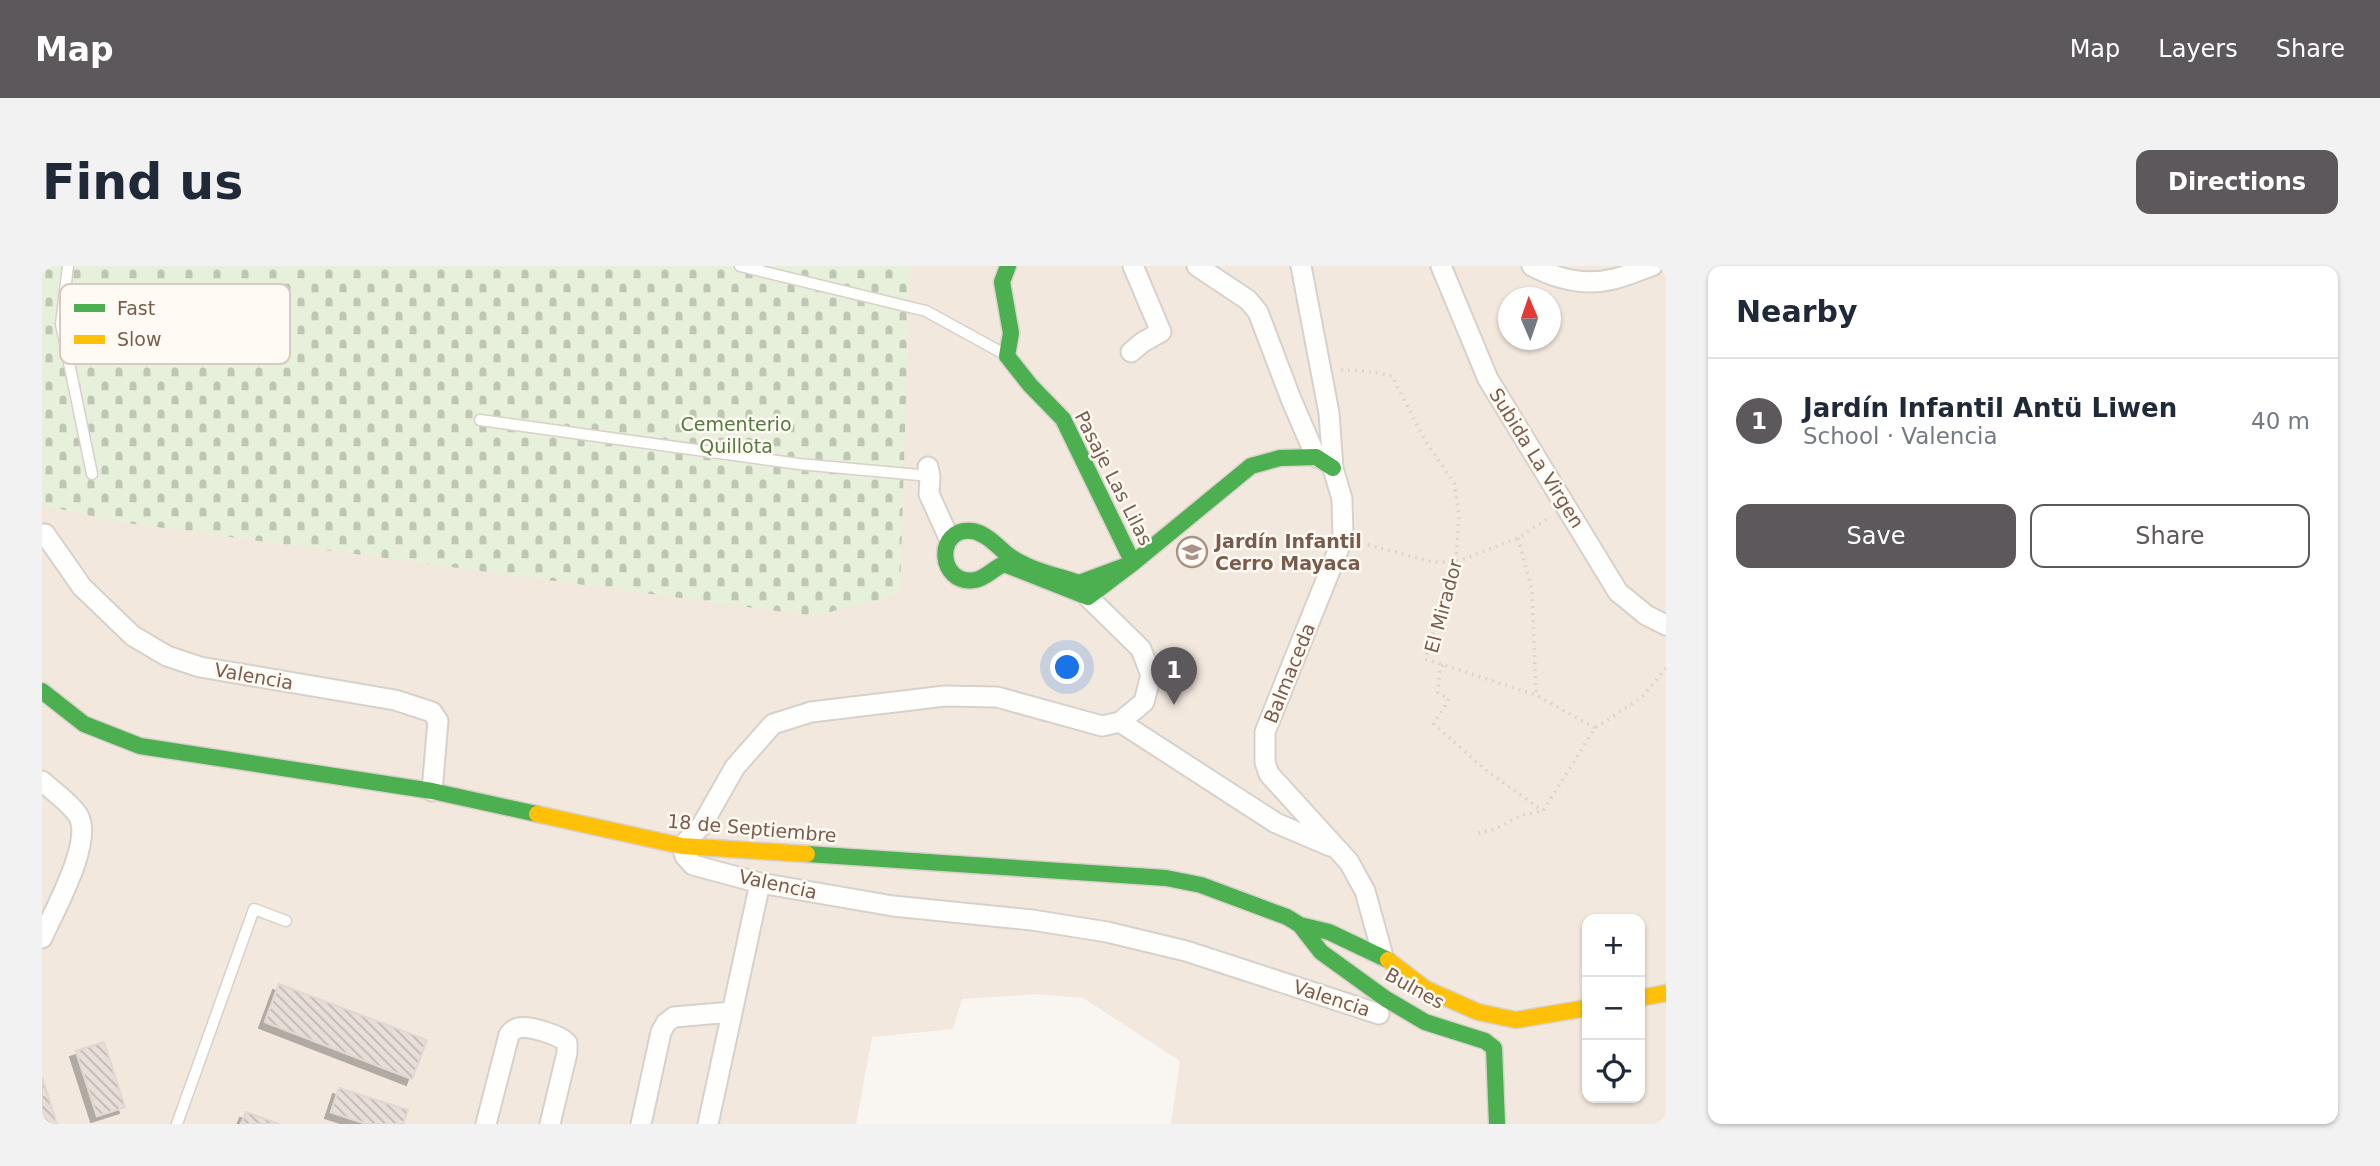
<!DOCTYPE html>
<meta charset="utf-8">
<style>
:root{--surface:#fff;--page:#f2f2f3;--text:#1f2937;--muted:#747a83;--line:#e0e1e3;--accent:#5c585b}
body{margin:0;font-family:"DejaVu Sans",sans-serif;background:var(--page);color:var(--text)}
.controls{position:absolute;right:21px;bottom:21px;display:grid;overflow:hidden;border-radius:14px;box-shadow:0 2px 5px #0004}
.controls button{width:63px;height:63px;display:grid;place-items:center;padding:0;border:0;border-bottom:2px solid var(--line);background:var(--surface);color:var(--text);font:35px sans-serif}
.compass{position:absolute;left:1456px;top:21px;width:63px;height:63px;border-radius:50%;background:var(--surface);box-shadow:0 2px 5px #0004;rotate:358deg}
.you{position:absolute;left:1026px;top:402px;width:24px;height:24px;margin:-18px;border:5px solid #fff;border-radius:50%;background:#1a73e8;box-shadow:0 0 0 10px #1a73e833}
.badge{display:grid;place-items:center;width:46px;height:46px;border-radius:50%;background:var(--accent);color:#fff;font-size:23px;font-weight:700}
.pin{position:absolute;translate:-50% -58px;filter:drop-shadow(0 2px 4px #0008)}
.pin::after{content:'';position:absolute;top:37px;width:24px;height:21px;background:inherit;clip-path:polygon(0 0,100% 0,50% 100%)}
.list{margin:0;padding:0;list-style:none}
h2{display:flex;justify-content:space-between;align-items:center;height:91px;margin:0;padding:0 28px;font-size:30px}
h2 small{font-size:23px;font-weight:400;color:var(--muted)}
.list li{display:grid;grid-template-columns:46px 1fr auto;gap:21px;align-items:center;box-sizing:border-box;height:126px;padding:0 28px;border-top:2px solid var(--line)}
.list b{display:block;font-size:26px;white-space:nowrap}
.list p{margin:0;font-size:23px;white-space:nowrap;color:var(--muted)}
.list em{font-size:23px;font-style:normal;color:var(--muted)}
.actions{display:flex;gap:14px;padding:21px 28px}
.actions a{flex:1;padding:16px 0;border:2px solid var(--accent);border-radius:14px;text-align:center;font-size:24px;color:var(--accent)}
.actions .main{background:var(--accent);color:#fff}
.icon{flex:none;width:38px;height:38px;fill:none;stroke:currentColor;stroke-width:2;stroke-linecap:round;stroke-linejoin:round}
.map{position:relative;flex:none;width:1624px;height:858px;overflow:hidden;border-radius:14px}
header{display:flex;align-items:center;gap:42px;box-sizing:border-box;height:98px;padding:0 35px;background:var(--accent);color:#fff}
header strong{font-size:33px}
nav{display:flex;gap:38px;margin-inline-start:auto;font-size:24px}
.intro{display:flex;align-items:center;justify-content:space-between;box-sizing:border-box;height:168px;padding:0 42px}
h1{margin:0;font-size:49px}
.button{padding:18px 32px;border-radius:14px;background:var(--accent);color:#fff;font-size:24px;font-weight:700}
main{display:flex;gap:42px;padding:0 42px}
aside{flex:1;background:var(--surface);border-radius:14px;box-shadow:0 2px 5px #0004}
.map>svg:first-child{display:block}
.residential{fill:#f2e8de;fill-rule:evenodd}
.cemetery{fill:url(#cemetery-stones)}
.building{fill:url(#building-back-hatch);stroke:#e2d8d2;stroke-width:2;filter:url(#shadow)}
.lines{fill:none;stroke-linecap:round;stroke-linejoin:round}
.lane-casing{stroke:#d7d1cb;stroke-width:13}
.street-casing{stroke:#d7d1cb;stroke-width:23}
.fast-casing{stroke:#d9d2cb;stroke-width:19}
.slow-casing{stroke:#d9d2cb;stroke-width:19}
.path{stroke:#dcd5d0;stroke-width:3.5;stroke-dasharray:2 5;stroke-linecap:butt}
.lane{stroke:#fefefd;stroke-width:10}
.street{stroke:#fefefd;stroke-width:19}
.fast{stroke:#4caf50;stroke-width:16}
.slow{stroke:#ffc107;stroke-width:16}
.labels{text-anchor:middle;stroke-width:5;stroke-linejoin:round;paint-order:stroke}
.park-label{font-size:19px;fill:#537a41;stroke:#fffaf3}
.street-label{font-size:19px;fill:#7a5c4d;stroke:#fffaf3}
.poi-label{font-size:19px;font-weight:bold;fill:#7a5c4d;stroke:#fffaf3;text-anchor:start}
.key{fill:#fffaf3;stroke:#d7cbc1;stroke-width:2}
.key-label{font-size:19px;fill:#7a5c4d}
</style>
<header>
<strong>Map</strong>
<nav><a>Map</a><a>Layers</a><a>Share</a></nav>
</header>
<div class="intro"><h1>Find us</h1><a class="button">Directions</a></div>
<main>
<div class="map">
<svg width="1624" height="858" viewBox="0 0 1624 858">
<defs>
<pattern id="cemetery-stones" width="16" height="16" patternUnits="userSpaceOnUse" patternTransform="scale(1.75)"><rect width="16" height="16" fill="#e7f0db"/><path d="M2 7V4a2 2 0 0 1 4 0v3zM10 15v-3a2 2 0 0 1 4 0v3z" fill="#c0c6b4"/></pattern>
<pattern id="building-back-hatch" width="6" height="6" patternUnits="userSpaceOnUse" patternTransform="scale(1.75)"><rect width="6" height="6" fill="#e6ded7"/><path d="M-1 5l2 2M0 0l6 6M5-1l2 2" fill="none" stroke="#bfb7b1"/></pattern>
<filter id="shadow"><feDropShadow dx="-6" dy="6" stdDeviation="0" flood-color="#0004"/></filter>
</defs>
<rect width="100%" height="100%" fill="#f9f5f0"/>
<!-- residential -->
<path class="residential" d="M0 0H1624V858H1129L1138 795 1041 732 993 728 920 733 911 763 830 771 814 858H0ZM1466 32H1508V74H1466ZM1545 653H1598V832H1545Z"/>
<!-- cemetery -->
<path class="cemetery" d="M0 0H868L858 327 826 337 771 350 77 256 0 239Z"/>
<!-- building -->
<path class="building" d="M237 718 385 774 370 813 223 756Z
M62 776 83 841 55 850 34 785Z
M0 811 15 858H0Z
M297 822 366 844 361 858H325L289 846Z
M204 846 237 858H199Z"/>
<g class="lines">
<!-- lane casing -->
<g class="lane-casing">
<path id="lane" d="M26 0 19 58 50 208
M698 0 884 45 964 89
M438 154 757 198 888 210
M135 858 212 643 244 655"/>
</g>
<!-- street casing -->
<g class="street-casing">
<path id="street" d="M1155 0 1206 34 1216 46 1249 133 1274 191
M1259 0 1287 147 1291 202 1300 233 1301 272 1223 466V496L1227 508 1307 596 1323 625 1341 690
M1399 0 1446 113 1576 326 1604 349 1624 359
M1490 0C1515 13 1544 20 1572 13 1585 10 1597 4 1610 0
M1089 86 1101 76 1119 66 1091 0
M886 201 888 210 887 228 907 272
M3 268 40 321 91 370 125 390 158 401 353 434 390 446 396 455 390 525
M1046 331 1099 383 1109 409 1102 436 1078 456 1060 460 955 431 903 430 769 446 731 458 693 501 660 559 640 580 643 590 651 599 718 617 851 640 990 654 1065 666 1144 685 1337 748
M1078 456 1234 557 1288 580
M0 515C12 526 27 536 36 549 52 575 12 645 0 672
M444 858 467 769C470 765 471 764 476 762 486 759 518 769 525 777V787L508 858
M599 858 619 766 624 757 632 751 690 746
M666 858 718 617"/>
</g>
<!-- fast casing -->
<g class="fast-casing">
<path id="fast" d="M966 0 960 16 969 67 965 90 988 119 1021 153 1091 297 1046 331 962 298C952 302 944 312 933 314 896 320 892 261 930 265 944 267 955 280 966 289 986 304 1014 309 1037 317L1091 297 1209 200 1238 192 1274 191 1291 202
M0 425 42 458 98 480 390 525 495 548
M765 588 1124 612 1159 619 1245 651 1258 659 1287 666 1346 694
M1258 659 1279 686 1344 733 1383 756 1443 775 1452 782 1455 858"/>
</g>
<!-- slow casing -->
<g class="slow-casing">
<path id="slow" d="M495 548 640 580 765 588
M1346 694 1384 723 1436 746 1474 754 1545 742
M1598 732 1624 727"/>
</g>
<!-- path -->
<path class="path" d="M1299 104 1323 105 1350 110 1384 176 1412 217 1417 250 1414 296 1383 393 1494 429 1553 462
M1476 272 1490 324 1494 429
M1319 277 1391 296H1414L1476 272 1508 251
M1401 399 1398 402 1396 427 1407 433 1392 458 1445 505 1501 545
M1436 567 1455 562 1480 549 1501 545 1553 462 1600 431 1624 402"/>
<!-- lane -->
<use href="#lane" class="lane"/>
<!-- street -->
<use href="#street" class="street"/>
<!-- fast -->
<use href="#fast" class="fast"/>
<!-- slow -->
<use href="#slow" class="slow"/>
</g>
<!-- icons -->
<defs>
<g id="school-ring" transform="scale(1.575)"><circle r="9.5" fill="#fffaf3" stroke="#a69286" stroke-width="1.5"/><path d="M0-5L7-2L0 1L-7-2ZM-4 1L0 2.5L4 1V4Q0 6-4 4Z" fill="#a69286"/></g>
</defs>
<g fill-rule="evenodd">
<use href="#school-ring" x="1150" y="286"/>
</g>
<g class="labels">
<!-- park labels -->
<g class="park-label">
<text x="694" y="165">Cementerio<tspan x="694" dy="22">Quillota</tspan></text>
</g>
<!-- street labels -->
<g class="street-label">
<text transform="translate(1495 192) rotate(58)" y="7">Subida La Virgen</text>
<text transform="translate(1072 212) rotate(63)" y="7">Pasaje Las Lilas</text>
<text transform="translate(1401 340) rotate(-75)" y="7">El Mirador</text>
<text transform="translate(1247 407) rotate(-68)" y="7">Balmaceda</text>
<text transform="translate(212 410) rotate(10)" y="7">Valencia</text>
<text transform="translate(710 562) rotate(5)" y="7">18 de Septiembre</text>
<text transform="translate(736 618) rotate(12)" y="7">Valencia</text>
<text transform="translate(1373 722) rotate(29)" y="7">Bulnes</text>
<text transform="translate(1290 732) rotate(18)" y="7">Valencia</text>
</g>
<!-- poi labels -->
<g class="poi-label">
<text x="1173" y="282">Jardín Infantil<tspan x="1173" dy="22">Cerro Mayaca</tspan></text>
</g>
</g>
<!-- legend -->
<rect x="18" y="18" width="230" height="80" rx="10" class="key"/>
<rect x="32" y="38" width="31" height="8" fill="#4caf50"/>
<rect x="32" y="69" width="31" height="9" fill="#ffc107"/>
<g class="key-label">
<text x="75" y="49">Fast</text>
<text x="75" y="80">Slow</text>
</g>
</svg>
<div class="controls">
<button>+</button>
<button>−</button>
<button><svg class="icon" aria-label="locate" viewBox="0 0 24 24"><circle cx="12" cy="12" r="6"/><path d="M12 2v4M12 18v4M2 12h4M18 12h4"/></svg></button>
</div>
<svg class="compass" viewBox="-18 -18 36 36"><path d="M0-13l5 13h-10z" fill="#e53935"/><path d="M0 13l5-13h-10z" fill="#747a83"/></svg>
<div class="you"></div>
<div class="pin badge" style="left:1132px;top:439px">1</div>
</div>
<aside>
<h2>Nearby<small></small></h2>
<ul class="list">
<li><span class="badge">1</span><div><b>Jardín Infantil Antü Liwen</b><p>School · Valencia</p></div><em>40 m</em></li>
</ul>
<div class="actions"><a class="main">Save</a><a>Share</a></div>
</aside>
</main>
